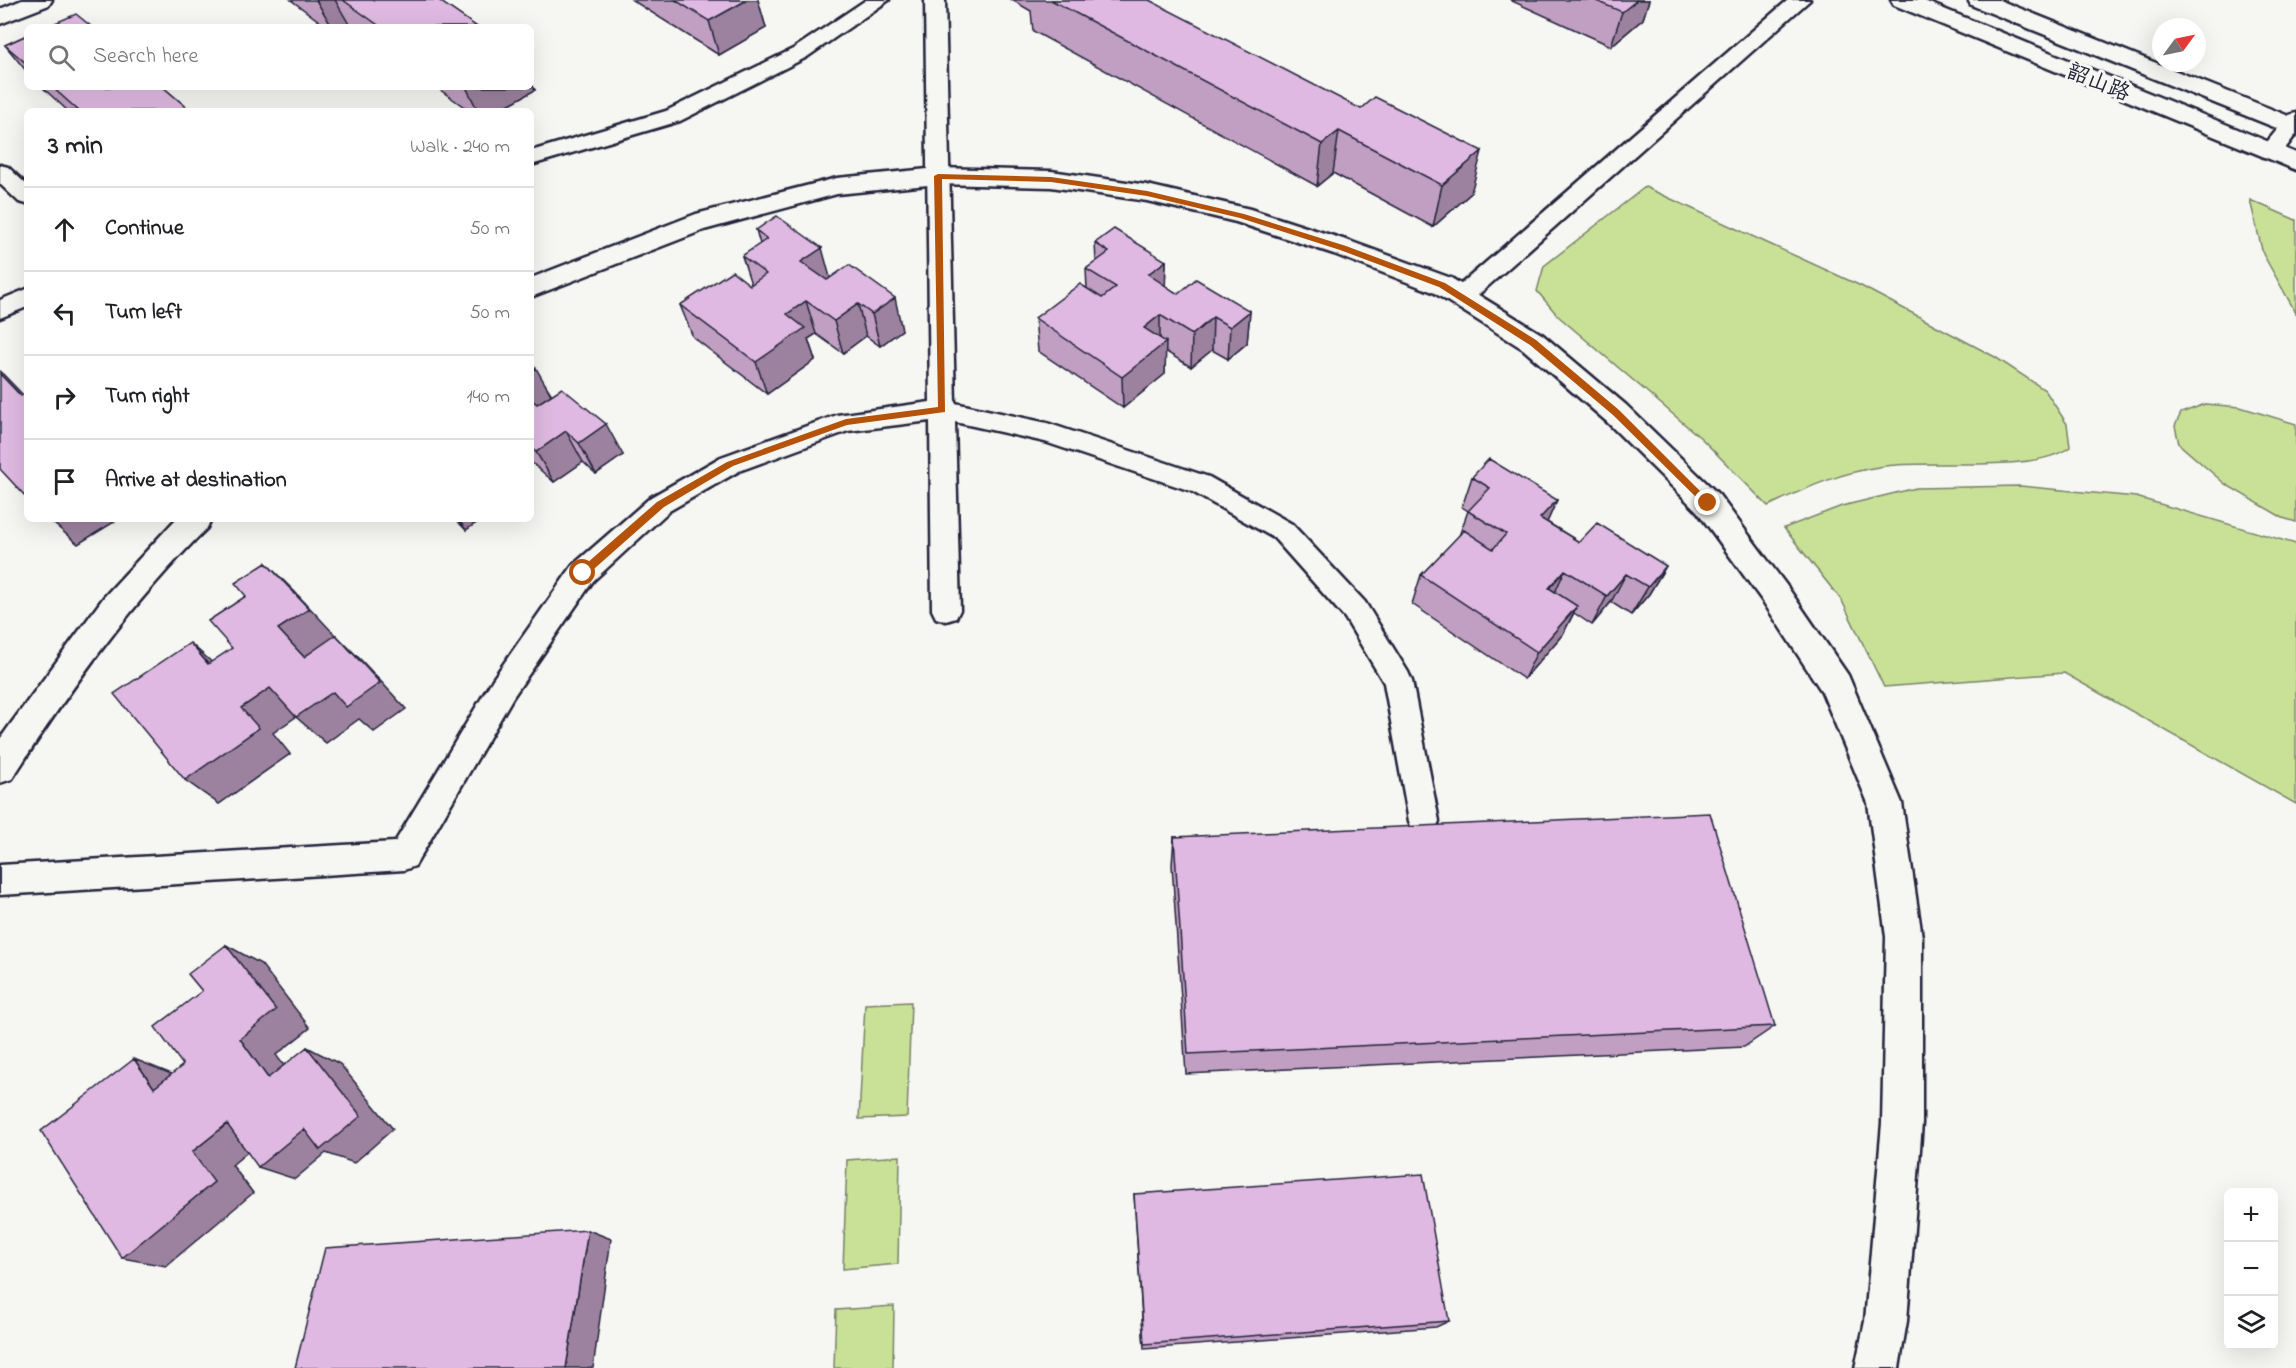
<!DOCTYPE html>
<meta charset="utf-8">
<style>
:root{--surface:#fff;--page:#f6f6f6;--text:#202124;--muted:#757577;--line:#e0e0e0}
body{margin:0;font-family:"Indie Flower","LXGW WenKai TC",sans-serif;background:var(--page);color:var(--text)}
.controls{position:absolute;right:18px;bottom:18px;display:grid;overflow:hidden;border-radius:9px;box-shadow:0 6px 24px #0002}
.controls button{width:54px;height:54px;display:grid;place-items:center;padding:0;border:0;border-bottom:2px solid var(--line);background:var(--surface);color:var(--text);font:30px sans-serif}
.compass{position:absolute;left:2152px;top:18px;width:54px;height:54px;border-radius:50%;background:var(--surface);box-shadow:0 6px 24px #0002;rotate:57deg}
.stop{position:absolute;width:18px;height:18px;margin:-14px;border:4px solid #b45309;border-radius:50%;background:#fff}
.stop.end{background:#b45309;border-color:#fff;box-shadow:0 2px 6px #0008}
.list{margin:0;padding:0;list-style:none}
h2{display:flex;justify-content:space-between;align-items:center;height:78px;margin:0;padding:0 24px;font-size:26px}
h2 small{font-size:20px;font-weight:400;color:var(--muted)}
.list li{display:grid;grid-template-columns:39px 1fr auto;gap:18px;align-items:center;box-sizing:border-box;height:84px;padding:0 24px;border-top:2px solid var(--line)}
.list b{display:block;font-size:22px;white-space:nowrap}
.list em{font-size:20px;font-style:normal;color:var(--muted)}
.icon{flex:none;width:33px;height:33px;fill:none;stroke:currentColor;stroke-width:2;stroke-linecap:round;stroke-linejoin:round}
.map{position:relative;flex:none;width:2296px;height:1368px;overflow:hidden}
.search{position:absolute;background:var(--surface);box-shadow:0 6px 24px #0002;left:24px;top:24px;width:510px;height:66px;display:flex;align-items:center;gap:15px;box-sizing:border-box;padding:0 21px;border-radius:9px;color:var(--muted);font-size:22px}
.panel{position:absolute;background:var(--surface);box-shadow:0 6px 24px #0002;left:24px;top:108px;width:510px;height:414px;border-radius:9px}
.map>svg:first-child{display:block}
.green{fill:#c9e197;stroke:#768269;stroke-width:1.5}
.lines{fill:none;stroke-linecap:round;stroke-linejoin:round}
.lane-casing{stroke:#22223b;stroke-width:5}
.street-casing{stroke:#22223b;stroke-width:5}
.secondary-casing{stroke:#22223b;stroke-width:5}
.lane{fill:#f6f6f2;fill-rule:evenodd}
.street{fill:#f6f6f2;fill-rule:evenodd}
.secondary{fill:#f6f6f2;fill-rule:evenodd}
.wall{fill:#c09fc2;stroke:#22223b;stroke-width:1.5}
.shaded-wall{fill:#9c829e;stroke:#22223b;stroke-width:1.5}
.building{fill:#dfb9e1;stroke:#22223b;stroke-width:1.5}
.route{fill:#b45309}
.labels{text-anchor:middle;stroke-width:6;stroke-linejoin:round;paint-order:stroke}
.far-street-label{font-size:22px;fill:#22223b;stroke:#f6f6f2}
</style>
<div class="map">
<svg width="2296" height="1368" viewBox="0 0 2296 1368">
<rect width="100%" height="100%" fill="#f6f6f2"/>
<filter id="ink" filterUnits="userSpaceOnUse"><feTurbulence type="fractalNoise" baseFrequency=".0167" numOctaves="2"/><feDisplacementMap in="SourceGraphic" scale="12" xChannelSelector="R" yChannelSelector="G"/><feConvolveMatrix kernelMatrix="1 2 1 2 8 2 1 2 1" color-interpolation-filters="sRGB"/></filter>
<g filter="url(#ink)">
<!-- green -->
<path class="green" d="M1645 187 1861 286 1995 357 2045 390 2067 424 2070 447C2034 474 1932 459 1885 466 1841 472 1808 487 1768 506L1702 439 1558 316 1537 291 1544 266Z
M2250 200 2296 220V313L2263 254Z
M2205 404 2240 407 2296 424V522L2283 518 2225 484 2179 444 2175 426 2181 413Z
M2020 486 2136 497 2296 544V804L2064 673 1884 687 1842 601 1784 528 1842 506 1916 488Z
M911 1002 907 1117 859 1119 865 1004Z
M900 1156 898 1264 843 1269 847 1160Z
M894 1306 893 1368H834L836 1310Z"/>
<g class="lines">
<!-- lane casing -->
<g class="lane-casing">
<path id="lane" d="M866 0H889L807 57 680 121 531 165V151L666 111 793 49Z
M925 0H945L955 403 1047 423 1209 477 1292 524 1365 602 1408 672 1412 681 1439 821 1435 831 1424 835 1413 831 1409 821 1384 683 1345 618 1274 538 1191 491 1045 442 955 422 960 610 956 618 946 621 936 618 932 610 930 421 848 431 739 471 669 511 593 581 513 697 415 866 404 870 0 895V865L395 842 493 679 573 565 651 497 721 457 837 415 930 402Z
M1788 0H1810L1469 303 1461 305 1453 303 1449 297 1453 291Z
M2296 113V134L2279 157H2263L2260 152 2263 147 2289 115Z
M0 165 8 167 27 185V204L19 202 0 184Z
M27 289V307L0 318V300Z"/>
</g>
<!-- street casing -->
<g class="street-casing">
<path id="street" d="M938 168 1051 171 1147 185 1250 209 1352 242 1451 278 1543 335 1626 405 1719 495 1786 585 1848 675 1902 803 1922 937V1123L1907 1321 1899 1368H1855L1865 1321 1882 1123 1886 937 1868 803 1822 692 1764 603 1697 511 1606 421 1523 349 1433 292 1334 254 1236 222 1147 201 1051 187 938 184 837 194 704 230 531 297V278L696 214 837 178Z
M176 519H211L207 528C131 603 70 689 12 779L0 783V739L10 725 104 597Z"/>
</g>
<!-- secondary casing -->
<g class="secondary-casing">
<path id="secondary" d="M22 0H52L49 5 0 24V9Z
M1891 0H1922L2296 153V170L1894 5Z
M1968 0H1999L2296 119V136L1971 5Z"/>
</g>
<!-- lane -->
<use href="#lane" class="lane"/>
<!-- street -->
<use href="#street" class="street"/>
<!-- secondary -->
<use href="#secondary" class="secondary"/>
</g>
<!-- wall -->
<path class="wall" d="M291 0H438L477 27H352L350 26 347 27H327Z
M632 0H758L766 28 719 55Z
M1012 0H1149L1471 193 1433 227 1333 173 1317 186 1033 31 1031 11Z
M1510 0H1649L1643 19 1611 46Z
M27 35V72L5 45Z
M42 87H163L191 111H68Z
M436 87H531L535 90 497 111H470Z
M756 230 830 278 902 330 880 346 866 336 843 353 816 334 808 339 815 360 767 394 693 337 680 305 751 284 742 256 760 244Z
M1095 243 1166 261 1165 286 1178 294 1250 311 1247 343 1228 359 1212 350 1191 367 1165 351V374L1123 408 1038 351 1035 318 1087 289 1086 269 1096 262Z
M531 363 552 395 623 455 596 474 583 462 554 482 531 462Z
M1472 477 1557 500 1547 522 1579 542 1666 566 1649 594 1631 615 1611 602 1592 625 1574 613 1563 634 1524 679 1412 604 1421 575 1459 536 1468 511 1462 507Z
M455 519H482L466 530Z
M1174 837 1775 1026 1744 1047 1186 1074 1172 865Z
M1134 1194 1449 1321 1436 1327 1144 1349Z"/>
<!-- shaded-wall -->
<path class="shaded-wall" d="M316 0H335L350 26 347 27H332Z
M747 0H758L766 28 719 55 709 21Z
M1637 0H1649L1643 19 1611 46 1622 12Z
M531 82 535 90 497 111H478L466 87H531Z
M1339 131 1333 173 1317 186 1322 144Z
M1482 151 1471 193 1433 227 1442 185Z
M822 248 831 281 811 295 801 262Z
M1166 261 1165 294 1148 274Z
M895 298 902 330 880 346 872 314Z
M806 301 816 334 808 339 815 360 767 394 756 362 787 314Z
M858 304 866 336 843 353 834 321Z
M1250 311 1247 343 1228 359 1230 327Z
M1160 315V346L1166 342 1165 374 1123 408 1122 377 1144 328Z
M1213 317 1212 350 1191 367 1192 335Z
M536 368 554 400 531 415V371Z
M0 371 27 399V402L0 374Z
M606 424 623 455 596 474 579 443Z
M566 431 583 462 554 482 536 452Z
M1557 500 1544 529 1540 518Z
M48 519H119L78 544Z
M458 519H482L466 530Z
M266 563 295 592 337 637 304 657 278 629Z
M1666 566 1649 594 1631 615 1648 587Z
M1565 570 1552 599 1549 588Z
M1626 574 1611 602 1592 625 1607 596Z
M1577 606 1563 634 1524 679 1537 652Z
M336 635 363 662 406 709 374 732 359 719 326 743 296 717Z
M190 643 222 671 208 664Z
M270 688 300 714 273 733 290 754 219 804 185 780 241 708Z
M226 945 261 964 310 1028 276 1055 304 1093 268 1078 240 1039Z
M307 1047 340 1064 393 1129 354 1163 326 1153 295 1179 258 1167Z
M134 1059 174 1075 154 1088Z
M227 1124 265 1137 232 1165 253 1193 166 1266 122 1258 192 1152Z
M588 1230 611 1239 593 1368H566Z"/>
<!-- building -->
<path class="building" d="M343 0H438L477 27H381Z
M675 0H747L709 21Z
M1051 0H1149L1361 109 1375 97 1482 151 1442 185 1339 131 1322 144Z
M1594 0H1637L1622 12Z
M76 14 92 27H46Z
M27 35V64L5 45Z
M52 87H163L191 111H79Z
M777 216 822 248 801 262 827 280 849 265 895 298 872 314 858 304 834 321 806 301 787 314 805 328 756 362 680 305 732 271 750 285 766 274 742 256 767 239 756 230Z
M1114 229 1166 261 1148 274 1178 294 1196 279 1250 311 1230 327 1213 317 1192 335 1160 315 1144 328 1166 342 1122 377 1035 318 1080 284 1102 298 1116 287 1086 269 1109 252 1095 243Z
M531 363 536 368 531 371Z
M0 374 21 396 27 392V498L0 469Z
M562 388 606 424 579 443 566 431 536 452 531 448V399L537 404Z
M1489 459 1557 500 1540 518 1579 542 1597 523 1666 566 1648 587 1626 574 1607 596 1565 570 1549 588 1577 606 1537 652 1421 575 1464 530 1493 549 1506 534 1468 511 1490 488 1472 477Z
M266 563 309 609 278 629 304 657 336 635 380 683 346 707 333 692 296 717 270 688 241 708 259 728 185 780 114 694 190 643 208 664 232 648 208 621 246 596 235 583Z
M1710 813 1775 1026 1188 1054 1174 837Z
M226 945 276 1010 240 1039 268 1078 307 1047 361 1116 320 1150 304 1129 258 1167 227 1124 192 1152 214 1182 122 1258 41 1131 134 1059 154 1088 183 1065 155 1027 202 991 188 974Z
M1423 1174 1449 1321 1144 1344 1134 1194Z
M588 1230 566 1368H295L325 1248Z"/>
</g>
<!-- route -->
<path class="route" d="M938 174 1051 177 1147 191 1244 214 1346 246 1445 283 1536 340 1619 410 1712 503 1705 506 1613 415 1530 345 1439 287 1340 250 1240 218 1147 196 1051 182 942 179 945 412 847 425 733 466 664 507 586 576H579V570L657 502 727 462 846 419 938 407 934 176Z"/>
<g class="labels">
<!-- far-street labels -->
<g class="far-street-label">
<text transform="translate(2099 81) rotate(22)" y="8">韶山路</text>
</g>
</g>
</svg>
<div class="controls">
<button>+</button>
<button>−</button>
<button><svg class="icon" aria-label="layers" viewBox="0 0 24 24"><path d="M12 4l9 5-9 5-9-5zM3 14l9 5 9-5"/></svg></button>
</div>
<svg class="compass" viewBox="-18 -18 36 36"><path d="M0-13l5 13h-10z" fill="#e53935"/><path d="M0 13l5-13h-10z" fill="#757577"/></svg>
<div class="stop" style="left:583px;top:573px"></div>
<div class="stop end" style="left:1708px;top:503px"></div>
<div class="search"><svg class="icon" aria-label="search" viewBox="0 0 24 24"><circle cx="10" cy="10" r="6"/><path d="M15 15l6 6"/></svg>Search here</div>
<section class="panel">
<h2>3 min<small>Walk · 240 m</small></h2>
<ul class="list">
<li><svg class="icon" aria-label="ahead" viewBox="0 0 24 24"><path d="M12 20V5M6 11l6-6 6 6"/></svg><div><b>Continue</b></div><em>50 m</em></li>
<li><svg class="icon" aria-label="left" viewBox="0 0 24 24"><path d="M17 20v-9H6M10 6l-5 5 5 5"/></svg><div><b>Turn left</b></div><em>50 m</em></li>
<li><svg class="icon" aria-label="right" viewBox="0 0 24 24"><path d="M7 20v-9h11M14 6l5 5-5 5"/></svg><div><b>Turn right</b></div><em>140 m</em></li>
<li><svg class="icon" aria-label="arrive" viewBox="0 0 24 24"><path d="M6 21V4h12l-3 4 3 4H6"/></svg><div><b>Arrive at destination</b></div></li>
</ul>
</section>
</div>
